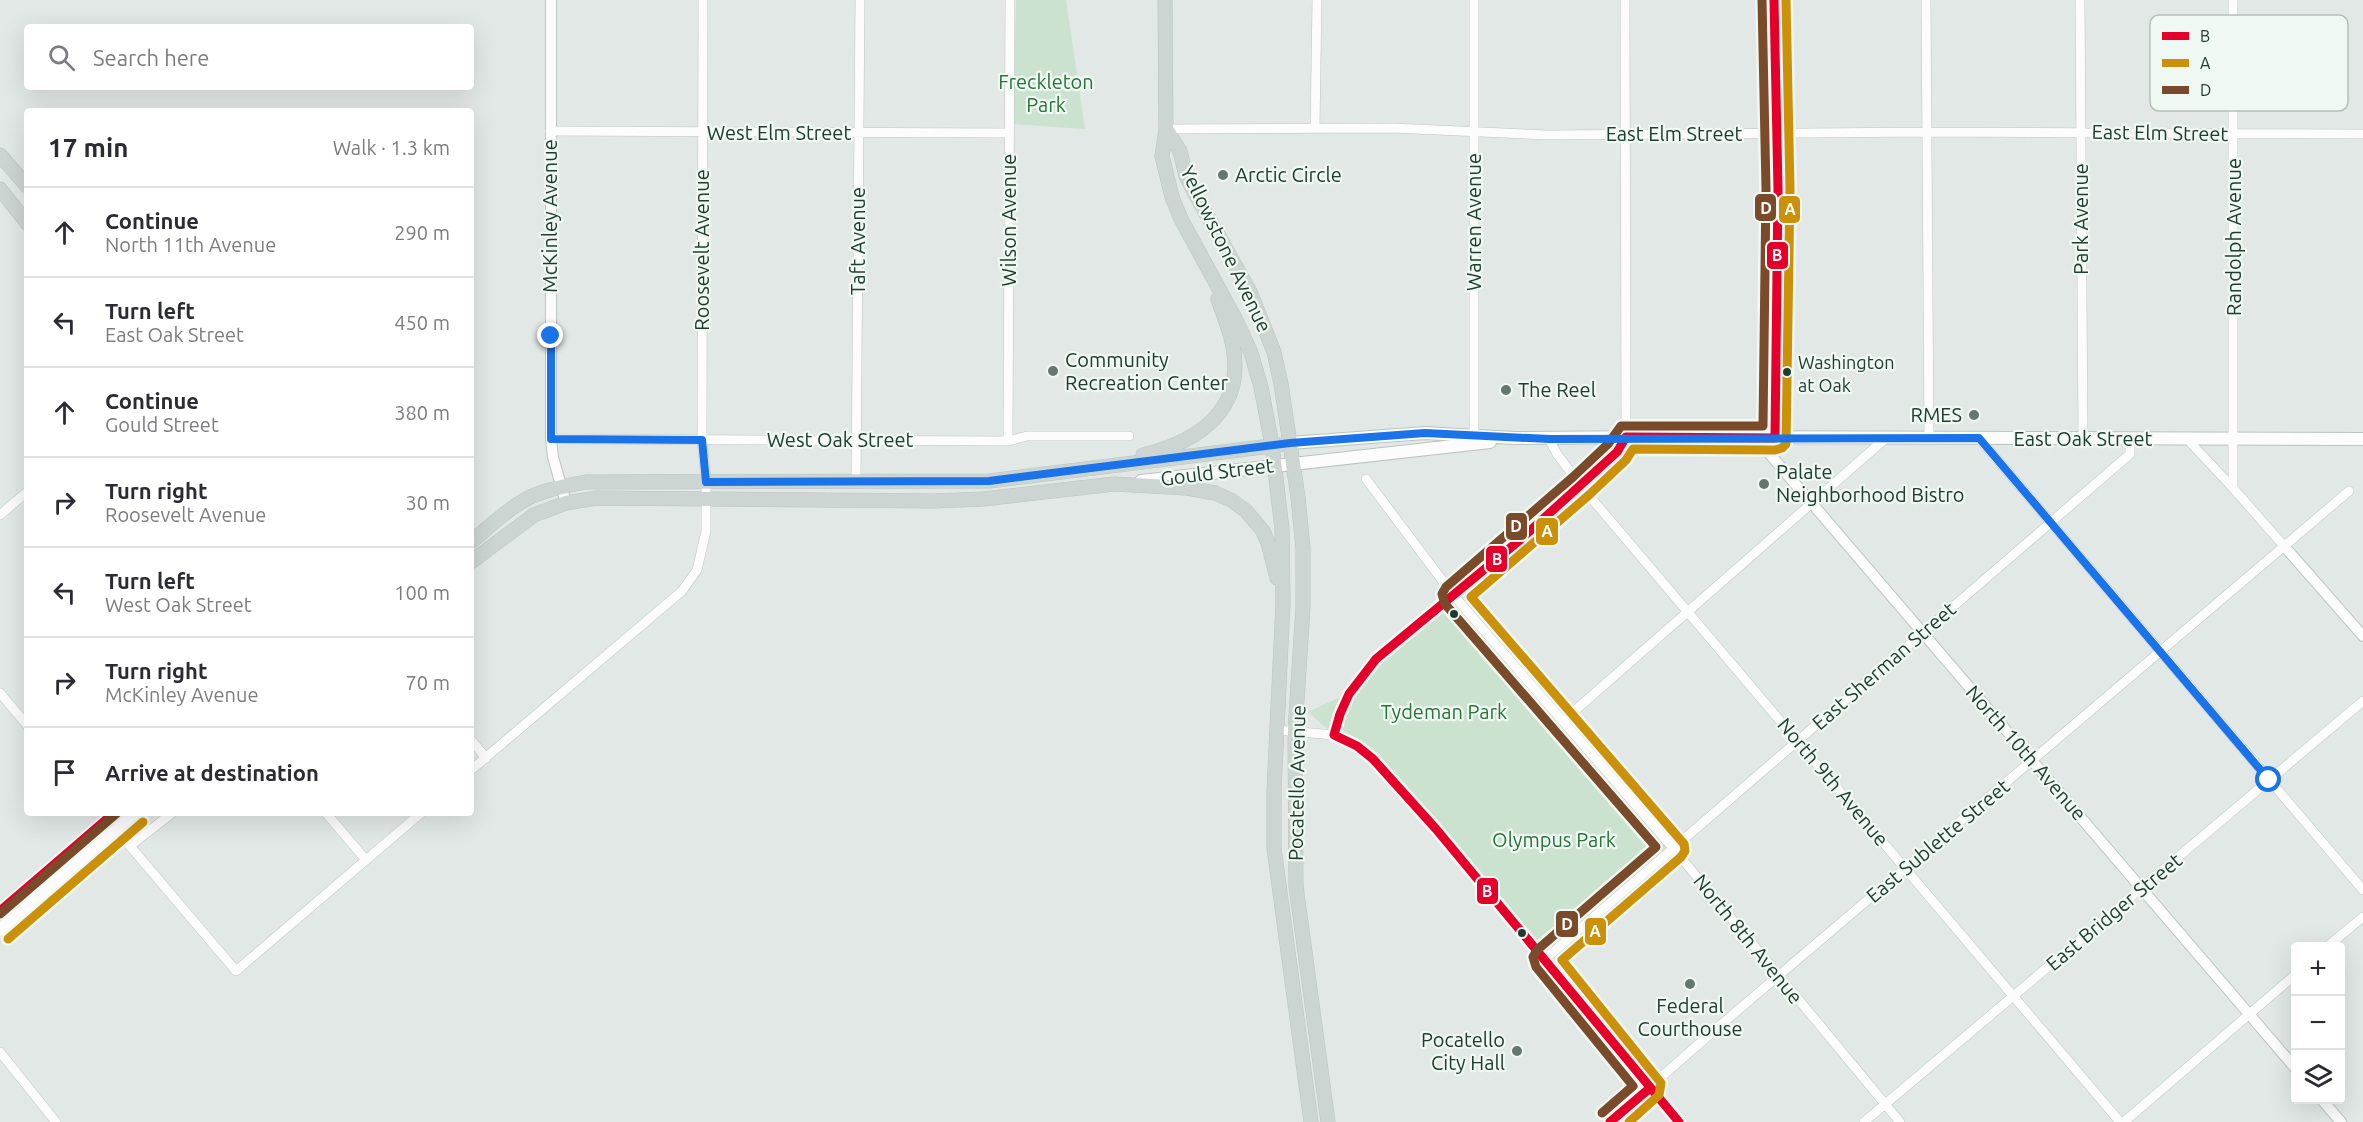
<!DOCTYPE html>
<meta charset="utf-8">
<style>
:root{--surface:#fff;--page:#f2f2f3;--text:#2b2b33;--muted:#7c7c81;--line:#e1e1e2}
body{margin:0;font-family:Ubuntu,sans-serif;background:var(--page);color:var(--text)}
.controls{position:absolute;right:18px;bottom:18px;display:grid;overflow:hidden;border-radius:6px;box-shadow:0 6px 24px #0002}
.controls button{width:54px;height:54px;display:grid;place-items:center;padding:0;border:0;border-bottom:2px solid var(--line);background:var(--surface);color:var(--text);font:30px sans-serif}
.stop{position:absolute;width:18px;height:18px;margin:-14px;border:4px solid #1a73e8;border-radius:50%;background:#fff}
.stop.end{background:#1a73e8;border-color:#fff;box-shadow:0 2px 6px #0008}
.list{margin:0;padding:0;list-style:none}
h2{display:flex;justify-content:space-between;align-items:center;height:78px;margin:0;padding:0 24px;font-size:26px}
h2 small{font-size:20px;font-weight:400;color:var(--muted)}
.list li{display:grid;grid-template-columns:39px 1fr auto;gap:18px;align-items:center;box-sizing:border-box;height:90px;padding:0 24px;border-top:2px solid var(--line)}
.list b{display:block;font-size:22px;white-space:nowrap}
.list p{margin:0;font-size:20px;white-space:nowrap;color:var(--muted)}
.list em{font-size:20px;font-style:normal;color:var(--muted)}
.icon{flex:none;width:33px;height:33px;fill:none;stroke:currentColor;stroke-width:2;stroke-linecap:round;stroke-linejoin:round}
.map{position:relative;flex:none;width:2363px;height:1122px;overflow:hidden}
.search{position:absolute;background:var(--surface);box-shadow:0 6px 24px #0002;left:24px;top:24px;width:450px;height:66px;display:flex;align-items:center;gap:15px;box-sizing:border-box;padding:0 21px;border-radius:6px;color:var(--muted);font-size:22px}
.panel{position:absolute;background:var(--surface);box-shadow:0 6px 24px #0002;left:24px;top:108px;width:450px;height:708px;border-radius:6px}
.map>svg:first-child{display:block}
.green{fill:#cae2ce}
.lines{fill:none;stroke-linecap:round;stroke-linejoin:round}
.minor-casing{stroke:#bfc5c2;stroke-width:10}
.tertiary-casing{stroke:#bfc5c2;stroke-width:12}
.secondary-casing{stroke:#bcc4c0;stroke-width:14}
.primary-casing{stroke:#bbc5c0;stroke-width:15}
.minor{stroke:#fbfcfb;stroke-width:9}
.tertiary{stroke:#fbfcfb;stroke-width:10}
.secondary{stroke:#fbfcfb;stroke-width:12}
.primary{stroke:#ccd5d1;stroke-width:14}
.secondary-bridge-casing{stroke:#bcc4c0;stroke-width:14;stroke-linecap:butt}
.secondary-bridge{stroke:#fbfcfb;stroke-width:12}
.bus-1-casing{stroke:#f0f8f3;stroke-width:14}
.bus-2-casing{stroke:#f0f8f3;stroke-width:14}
.bus-3-casing{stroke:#f0f8f3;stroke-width:14}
.bus-1{stroke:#e4002b;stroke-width:9}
.bus-2{stroke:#cc910a;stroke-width:9}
.bus-3{stroke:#7a4b2a;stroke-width:9}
.route{stroke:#1a73e8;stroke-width:8}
.poi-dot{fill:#64786f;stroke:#f0f8f3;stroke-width:2}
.bus-dot{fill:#203c30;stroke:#f0f8f3;stroke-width:2}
.labels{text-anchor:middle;stroke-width:4.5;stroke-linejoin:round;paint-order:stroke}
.bus-label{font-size:18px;fill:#203c30;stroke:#f0f8f3;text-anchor:start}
.park-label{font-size:20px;fill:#29743a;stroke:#f0f8f3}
.street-label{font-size:20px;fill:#203c30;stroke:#f0f8f3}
.poi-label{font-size:20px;fill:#203c30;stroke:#f0f8f3;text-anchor:start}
.key{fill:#f0f8f3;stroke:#b2c0b8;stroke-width:1.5}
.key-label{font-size:16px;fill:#203c30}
.line-badge{stroke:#f0f8f3;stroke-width:2}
.badge-label{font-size:16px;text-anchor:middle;font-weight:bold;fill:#fff}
</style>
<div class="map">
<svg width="2363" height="1122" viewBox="0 0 2363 1122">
<rect width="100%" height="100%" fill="#e2e8e5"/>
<!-- green -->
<path class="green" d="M1016 0H1066L1085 129 1013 124Z
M1454 596 1673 848 1545 959 1373 759 1334 735 1308 712 1349 693 1360 676Z"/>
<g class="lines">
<!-- minor casing -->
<g class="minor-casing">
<path id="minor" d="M1926 0 1929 438
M2080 0 2083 439
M2233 0V488L2284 546
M1315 128 1317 0
M1166 129 1392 128 1547 135 1927 132 2363 134
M550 131 1009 133
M1979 438 2363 890
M551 439 1008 441 1027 436H1129
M1549 439 1557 454 1581 486 2120 1122
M2187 439 2233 488
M1008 441 1010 0
M1474 442V0
M1366 479 1454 596 1673 848 1900 1122
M856 482 860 0
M0 515 27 492
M0 693 27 725
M1563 721 1886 438
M1277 730 1334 735 1357 746 1373 759 1436 829 1679 1122
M1334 735C1339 705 1356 681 1376 659L1521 539 1617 452 1626 437 1625 0
M471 740 486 758
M471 770 682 591 697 570 706 531V481L702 440 703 0
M102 813 236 971 421 813
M326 813 366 860
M130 846 172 813
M2328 946 2363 917
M1545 959 2130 454V439
M0 1052 56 1122
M1610 1122 1717 1028 2349 491
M1864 1122 2363 701
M2124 1122 2296 974"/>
</g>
<!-- tertiary casing -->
<g class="tertiary-casing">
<path id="tertiary" d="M551 0V439L553 457 566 503
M1774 0 1778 189 1775 438
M1756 438 2296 1069
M2284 546 2363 636
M2322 1100 2341 1122"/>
</g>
<!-- secondary casing -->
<g class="secondary-casing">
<path id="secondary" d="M1290 443 1425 433 1515 438 1658 437 2363 439
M1141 481 1490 442"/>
</g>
<!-- primary casing -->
<g class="primary-casing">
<path id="primary" d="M1165 0 1166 129 1162 156 1172 197 1181 219 1236 320 1251 353 1261 387 1272 445 1282 529 1283 603 1274 791V848L1311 1122
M1166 129 1180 151 1186 176 1197 197 1250 292 1274 352 1281 384 1298 497 1303 549V607L1295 731 1296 886 1328 1122
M0 155 27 186
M0 189 27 223
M1143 455C1202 441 1249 406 1231 338 1228 325 1222 312 1218 299
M471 542C488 528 504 512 523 501 541 490 566 486 586 482L989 481 1279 445
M471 562 534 515 566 503 597 498 934 501 983 499 1114 484 1187 488 1215 493 1231 500 1246 511 1263 531 1268 543 1277 578"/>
</g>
<!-- minor -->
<use href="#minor" class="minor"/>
<!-- tertiary -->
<use href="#tertiary" class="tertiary"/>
<!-- secondary -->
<use href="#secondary" class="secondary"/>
<!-- primary -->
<use href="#primary" class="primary"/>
<!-- secondary-bridge casing -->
<g class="secondary-bridge-casing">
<path id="secondary-bridge" d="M0 911 114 813
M0 930 135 813"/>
</g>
<!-- secondary-bridge -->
<use href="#secondary-bridge" class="secondary-bridge"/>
<!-- bus-1 casing -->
<g class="bus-1-casing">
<path id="bus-1" d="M0 911 114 813
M1610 1122 1650 1088
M1679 1122 1436 829 1373 759 1357 746 1334 735 1340 714 1349 694 1376 659 1521 539 1617 452 1626 437 1775 438 1778 189 1774 0"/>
</g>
<!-- bus-2 casing -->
<g class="bus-2-casing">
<path id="bus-2" d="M8 939 143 822
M1629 1122 1659 1095 1661 1083 1562 960 1681 857 1685 851 1684 844 1471 597 1589 495 1626 460 1633 449 1775 450 1782 448 1786 444 1790 189 1786 0"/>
</g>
<!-- bus-3 casing -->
<g class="bus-3-casing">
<path id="bus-3" d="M0 914 117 813
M1602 1113 1633 1086 1536 967 1533 957 1537 950 1656 847 1445 604 1442 594 1446 587 1573 477 1608 444 1621 426H1763L1766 189 1762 0"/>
</g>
<!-- bus-1 -->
<use href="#bus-1" class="bus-1"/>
<!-- bus-2 -->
<use href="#bus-2" class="bus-2"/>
<!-- bus-3 -->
<use href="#bus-3" class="bus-3"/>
</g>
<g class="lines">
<!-- route -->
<path class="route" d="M551 336V439L702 440 706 482 989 481 1290 443 1425 433 1549 439 1979 438 2269 780"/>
</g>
<!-- markers -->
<g class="poi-dot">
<circle cx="1223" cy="175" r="6"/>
<circle cx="1053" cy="371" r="6"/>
<circle cx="1506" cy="390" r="6"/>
<circle cx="1974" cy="415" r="6"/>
<circle cx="1764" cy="484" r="6"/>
<circle cx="1690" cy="984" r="6"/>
<circle cx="1517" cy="1051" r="6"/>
</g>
<g class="bus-dot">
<circle cx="1787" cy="372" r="5"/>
<circle cx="1454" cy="614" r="5"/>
<circle cx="1522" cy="933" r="5"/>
</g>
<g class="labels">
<!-- bus labels -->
<g class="bus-label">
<text x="1798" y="369">Washington<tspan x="1798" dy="23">at Oak</tspan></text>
</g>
<!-- park labels -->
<g class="park-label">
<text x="1046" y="89">Freckleton<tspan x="1046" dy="23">Park</tspan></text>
<text x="1444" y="719">Tydeman Park</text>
<text x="1554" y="847">Olympus Park</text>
</g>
<!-- street labels -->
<g class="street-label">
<text x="779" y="140">West Elm Street</text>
<text transform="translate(2160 133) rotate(1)" y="7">East Elm Street</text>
<text x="1674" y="141">East Elm Street</text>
<text transform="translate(550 216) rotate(-90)" y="7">McKinley Avenue</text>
<text transform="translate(2081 219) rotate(-90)" y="7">Park Avenue</text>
<text transform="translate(1009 220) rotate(-90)" y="7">Wilson Avenue</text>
<text transform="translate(1474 222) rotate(-90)" y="7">Warren Avenue</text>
<text transform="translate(2234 237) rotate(-90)" y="7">Randolph Avenue</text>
<text transform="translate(858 241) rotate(-90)" y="7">Taft Avenue</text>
<text transform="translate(1226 249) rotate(64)" y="7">Yellowstone Avenue</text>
<text transform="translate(702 250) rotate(-90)" y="7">Roosevelt Avenue</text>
<text x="2083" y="446">East Oak Street</text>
<text x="840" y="447">West Oak Street</text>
<text transform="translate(1217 472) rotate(-7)" y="7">Gould Street</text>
<text transform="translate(1884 666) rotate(-41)" y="7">East Sherman Street</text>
<text transform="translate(2026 753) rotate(49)" y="7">North 10th Avenue</text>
<text transform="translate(1833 782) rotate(50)" y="7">North 9th Avenue</text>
<text transform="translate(1297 783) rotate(-89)" y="7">Pocatello Avenue</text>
<text transform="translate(1938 841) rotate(-40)" y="7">East Sublette Street</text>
<text transform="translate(2114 912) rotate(-40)" y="7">East Bridger Street</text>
<text transform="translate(1748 939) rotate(51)" y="7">North 8th Avenue</text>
</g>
<!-- poi labels -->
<g class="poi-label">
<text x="1235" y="182">Arctic Circle</text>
<text x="1065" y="367">Community<tspan x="1065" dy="23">Recreation Center</tspan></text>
<text x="1518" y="397">The Reel</text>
<text x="1962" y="422" text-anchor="end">RMES</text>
<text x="1776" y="479">Palate<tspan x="1776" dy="23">Neighborhood Bistro</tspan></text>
<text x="1690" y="1013" text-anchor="middle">Federal<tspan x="1690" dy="23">Courthouse</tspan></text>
<text x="1505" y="1047" text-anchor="end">Pocatello<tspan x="1505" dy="23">City Hall</tspan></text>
</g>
</g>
<!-- legend -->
<rect x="2150" y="15" width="198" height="96" rx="9" class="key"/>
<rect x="2162" y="32" width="27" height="8" fill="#e4002b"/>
<rect x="2162" y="59" width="27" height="8" fill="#cc910a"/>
<rect x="2162" y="86" width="27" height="8" fill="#7a4b2a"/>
<g class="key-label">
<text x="2200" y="42">B</text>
<text x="2200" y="69">A</text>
<text x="2200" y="96">D</text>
</g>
<g class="line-badge">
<rect x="1754" y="193" width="23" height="29" rx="6" fill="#7a4b2a"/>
<rect x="1778" y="195" width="23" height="29" rx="6" fill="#cc910a"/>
<rect x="1766" y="241" width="23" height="29" rx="6" fill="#e4002b"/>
<rect x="1505" y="512" width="23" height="29" rx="6" fill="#7a4b2a"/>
<rect x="1535" y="517" width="24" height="29" rx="6" fill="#cc910a"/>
<rect x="1485" y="545" width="23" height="28" rx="6" fill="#e4002b"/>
<rect x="1476" y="877" width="23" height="28" rx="6" fill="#e4002b"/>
<rect x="1555" y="910" width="24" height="28" rx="6" fill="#7a4b2a"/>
<rect x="1584" y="917" width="23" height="29" rx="6" fill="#cc910a"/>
</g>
<g class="badge-label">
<text x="1766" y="214">D</text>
<text x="1790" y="215">A</text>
<text x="1777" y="261">B</text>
<text x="1516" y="532">D</text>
<text x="1547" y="537">A</text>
<text x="1497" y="565">B</text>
<text x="1487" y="897">B</text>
<text x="1567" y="930">D</text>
<text x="1595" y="937">A</text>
</g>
</svg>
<div class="controls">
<button>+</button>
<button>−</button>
<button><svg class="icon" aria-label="layers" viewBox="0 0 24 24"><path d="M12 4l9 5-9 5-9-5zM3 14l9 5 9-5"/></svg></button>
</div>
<div class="stop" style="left:2269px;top:780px"></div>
<div class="stop end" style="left:551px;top:336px"></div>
<div class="search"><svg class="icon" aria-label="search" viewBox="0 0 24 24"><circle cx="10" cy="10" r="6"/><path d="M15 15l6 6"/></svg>Search here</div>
<section class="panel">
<h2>17 min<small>Walk · 1.3 km</small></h2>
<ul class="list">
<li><svg class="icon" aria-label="ahead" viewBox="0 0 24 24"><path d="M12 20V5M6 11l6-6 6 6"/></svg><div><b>Continue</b><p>North 11th Avenue</p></div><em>290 m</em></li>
<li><svg class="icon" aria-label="left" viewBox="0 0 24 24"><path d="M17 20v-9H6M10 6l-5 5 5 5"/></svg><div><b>Turn left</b><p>East Oak Street</p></div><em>450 m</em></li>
<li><svg class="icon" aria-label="ahead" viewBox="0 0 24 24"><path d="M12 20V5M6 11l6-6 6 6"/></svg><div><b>Continue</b><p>Gould Street</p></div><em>380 m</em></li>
<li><svg class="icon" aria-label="right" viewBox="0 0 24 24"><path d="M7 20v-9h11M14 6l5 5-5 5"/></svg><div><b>Turn right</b><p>Roosevelt Avenue</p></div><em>30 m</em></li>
<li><svg class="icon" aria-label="left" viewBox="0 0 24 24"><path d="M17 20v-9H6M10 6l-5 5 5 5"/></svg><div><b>Turn left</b><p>West Oak Street</p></div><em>100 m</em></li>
<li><svg class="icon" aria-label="right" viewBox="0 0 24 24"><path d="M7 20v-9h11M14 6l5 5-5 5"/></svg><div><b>Turn right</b><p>McKinley Avenue</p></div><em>70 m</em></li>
<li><svg class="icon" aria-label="arrive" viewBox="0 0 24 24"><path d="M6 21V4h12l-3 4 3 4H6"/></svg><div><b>Arrive at destination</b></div></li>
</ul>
</section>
</div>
